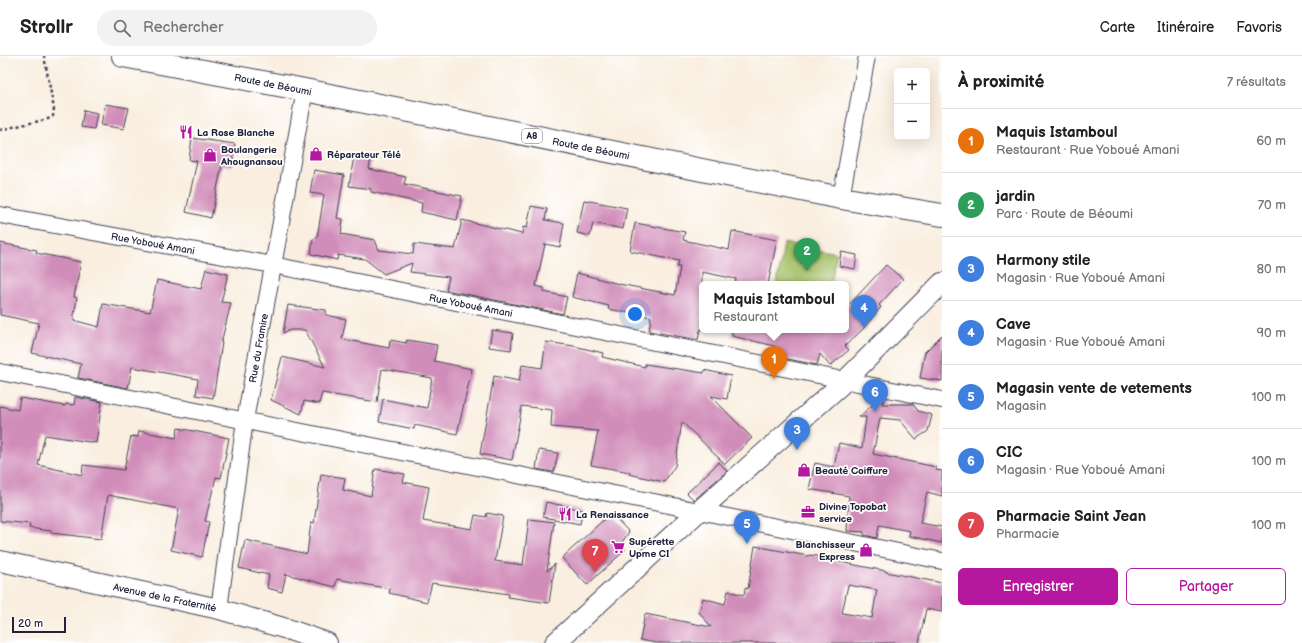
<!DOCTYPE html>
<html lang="fr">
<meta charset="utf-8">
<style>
:root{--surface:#fff;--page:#f2f2f2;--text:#222;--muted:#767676;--line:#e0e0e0;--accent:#b5179e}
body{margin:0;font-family:"Balsamiq Sans",sans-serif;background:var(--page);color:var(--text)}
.controls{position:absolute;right:12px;top:12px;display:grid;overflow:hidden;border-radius:6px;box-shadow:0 4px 16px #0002}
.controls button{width:36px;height:36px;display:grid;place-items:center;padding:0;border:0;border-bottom:1px solid var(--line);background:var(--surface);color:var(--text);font:20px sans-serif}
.scale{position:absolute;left:12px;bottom:10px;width:54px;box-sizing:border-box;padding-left:4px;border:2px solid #22223b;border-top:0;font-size:11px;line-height:14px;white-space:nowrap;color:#22223b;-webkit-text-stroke:3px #fff;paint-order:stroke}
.you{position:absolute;left:635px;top:258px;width:14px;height:14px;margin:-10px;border:3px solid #fff;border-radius:50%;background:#1a73e8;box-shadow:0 0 0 6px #1a73e833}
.badge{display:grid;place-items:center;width:26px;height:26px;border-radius:50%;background:var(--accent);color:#fff;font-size:13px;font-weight:700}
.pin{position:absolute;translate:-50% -33px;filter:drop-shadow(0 1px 2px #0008)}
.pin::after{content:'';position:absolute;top:21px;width:14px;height:12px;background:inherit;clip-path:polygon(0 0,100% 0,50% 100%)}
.popup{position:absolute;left:699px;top:225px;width:150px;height:52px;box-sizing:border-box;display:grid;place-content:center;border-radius:6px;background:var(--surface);filter:drop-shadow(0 1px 3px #0005);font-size:13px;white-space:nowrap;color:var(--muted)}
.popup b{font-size:15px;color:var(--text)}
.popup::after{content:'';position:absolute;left:50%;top:100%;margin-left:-8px;border:8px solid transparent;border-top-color:var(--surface)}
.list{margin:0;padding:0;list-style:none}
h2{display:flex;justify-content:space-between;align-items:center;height:52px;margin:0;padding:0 16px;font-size:17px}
h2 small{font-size:13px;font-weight:400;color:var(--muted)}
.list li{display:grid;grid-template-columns:26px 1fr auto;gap:12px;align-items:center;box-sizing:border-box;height:64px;padding:0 16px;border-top:1px solid var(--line)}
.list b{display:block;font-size:15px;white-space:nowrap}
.list p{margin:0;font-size:13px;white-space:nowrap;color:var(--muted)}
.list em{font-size:13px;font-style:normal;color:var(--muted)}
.actions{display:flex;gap:8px;padding:12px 16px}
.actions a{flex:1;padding:9px 0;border:1px solid var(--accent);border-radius:6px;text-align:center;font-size:14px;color:var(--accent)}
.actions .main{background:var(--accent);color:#fff}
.icon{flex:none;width:22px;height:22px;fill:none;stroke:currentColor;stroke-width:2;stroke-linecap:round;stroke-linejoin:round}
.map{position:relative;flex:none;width:942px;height:587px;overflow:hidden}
header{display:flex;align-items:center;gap:24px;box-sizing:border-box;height:56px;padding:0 20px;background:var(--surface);border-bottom:1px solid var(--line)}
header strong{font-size:19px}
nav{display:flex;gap:22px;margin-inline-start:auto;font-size:14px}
.search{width:280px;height:36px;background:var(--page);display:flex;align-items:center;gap:10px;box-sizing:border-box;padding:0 14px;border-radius:22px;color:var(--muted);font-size:15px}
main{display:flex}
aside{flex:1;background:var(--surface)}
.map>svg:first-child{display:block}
.green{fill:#a3be64;stroke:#627050}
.building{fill:#d18db9;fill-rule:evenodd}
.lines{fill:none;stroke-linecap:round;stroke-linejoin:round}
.minor-casing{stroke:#424154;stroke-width:18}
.tertiary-casing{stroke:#424154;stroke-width:22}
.primary-casing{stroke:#424154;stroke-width:24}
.path{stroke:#424154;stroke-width:2.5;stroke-dasharray:3 3;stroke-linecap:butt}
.minor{stroke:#fff;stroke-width:16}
.tertiary{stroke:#fff;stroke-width:20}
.primary{stroke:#fff;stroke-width:22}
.labels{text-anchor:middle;stroke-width:3.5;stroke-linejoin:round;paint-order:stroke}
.shield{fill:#fff;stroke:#646476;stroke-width:1}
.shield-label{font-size:9px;font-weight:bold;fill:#22223b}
.street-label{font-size:10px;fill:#22223b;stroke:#fff}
.poi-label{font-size:10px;font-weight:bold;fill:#22223b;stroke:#fff;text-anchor:start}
</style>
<header>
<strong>Strollr</strong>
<div class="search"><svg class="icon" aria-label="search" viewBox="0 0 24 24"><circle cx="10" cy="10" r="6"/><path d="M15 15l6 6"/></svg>Rechercher</div>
<nav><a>Carte</a><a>Itinéraire</a><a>Favoris</a></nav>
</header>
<main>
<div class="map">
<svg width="942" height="587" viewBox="0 0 942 587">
<rect width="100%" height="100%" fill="#fff"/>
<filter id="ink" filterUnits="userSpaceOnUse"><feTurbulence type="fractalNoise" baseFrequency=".025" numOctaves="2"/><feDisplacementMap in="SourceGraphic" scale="8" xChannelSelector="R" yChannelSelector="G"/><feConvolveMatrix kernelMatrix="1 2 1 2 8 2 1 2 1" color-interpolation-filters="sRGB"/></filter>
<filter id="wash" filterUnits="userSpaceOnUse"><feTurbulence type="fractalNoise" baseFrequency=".012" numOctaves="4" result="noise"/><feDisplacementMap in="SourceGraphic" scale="16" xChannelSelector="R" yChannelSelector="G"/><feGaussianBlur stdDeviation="0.9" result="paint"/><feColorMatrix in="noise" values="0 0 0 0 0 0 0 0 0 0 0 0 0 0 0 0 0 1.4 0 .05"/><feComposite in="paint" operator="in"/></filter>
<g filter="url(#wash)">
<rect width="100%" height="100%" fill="#f9eedf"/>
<!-- green -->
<path class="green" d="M784 187 837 197 831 228H777Z"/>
<g id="blocks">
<!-- building -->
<path class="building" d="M105 48 129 52 124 73 101 69Z
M84 54 97 57 94 73 81 71Z
M192 82 235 88 232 110 222 109 211 162 186 156 197 105 189 104Z
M354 100 371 102 369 113 406 121 404 128 462 140 457 164 421 156 422 147 371 136V133L349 130Z
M314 114 344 119 337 162 343 163 341 178 375 184 379 194 413 198 414 188 455 193 462 164 522 178 523 171 527 172 531 150 547 153 545 164 564 167 560 191 545 188 536 230 544 232V236L567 241 563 258 446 234 449 221 410 216 412 207 384 218 365 203 338 199 337 204 311 198 313 183 317 182 324 139 310 137Z
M584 144 627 152 623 173 593 167 590 180 577 177Z
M635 167 685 176 683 184 729 194 732 175 777 184 768 228H735L736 223 702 216V274H700L698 284 649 275 651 261 608 253 609 250 572 241 577 217 619 228 675 239 680 211H677L679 205 630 195Z
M0 187 37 194 36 197 81 206 74 241 77 242 73 264 99 271 103 248 150 256 157 224 201 233 206 213 228 218 221 246 231 247 221 287H222L213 342 196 339 198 323 132 311 128 332 78 322 81 308 32 297 39 267 0 259Z
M841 196 857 199 855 213 839 210Z
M886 209 903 223 879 249 881 251 864 272 845 290 849 294 830 310 820 298 817 309 774 300 775 290 732 280V274H846V252Z
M288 249 326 254V259L346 263 342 283 389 292 390 284 406 287 407 284 437 289 434 305 472 313 457 378 415 369 414 373 379 366 383 343 427 352 432 322 382 313 377 346 322 337 319 348 304 345 301 358 271 344 282 301 325 311 305 274H290L283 277Z
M492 274 513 277 511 294 489 291Z
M942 279V325L920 322 925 296Z
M546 286 574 290 603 297 602 301 645 311V308L704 317V314L731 320 727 343 711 340 752 382 725 408 682 366 675 410 664 426 629 418 630 416 591 409 598 375 551 371 552 354 522 350 512 404 480 398 494 320 519 325 522 309 542 312Z
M75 341 102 346 96 387 45 379 38 409 82 419 83 409 124 414 131 380 138 381 139 375 176 382 178 372 229 382 221 422 216 421 205 465 209 466 202 501 171 494 179 453 108 439 101 483 51 477V475L29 472 30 468 0 465V350L18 354 20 342 65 350 66 348 74 349Z
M881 341 884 342 882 348H913L918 355 932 359 928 375 916 383 900 364 880 362 873 398 936 411V414L942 415V440L927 436 920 467 942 471V487L909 480 910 475 879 469 877 482 864 479V476L847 475 849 440 809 433 815 407 834 411 839 387 862 392 866 361H859Z
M539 394 558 397 554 416 536 413Z
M719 406 727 415 694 444 687 437Z
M375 413 405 418 403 426 429 431 423 465 472 473 475 459 486 461 487 457 503 460 495 505 523 509 529 463 554 466 547 515 555 508 549 547 508 541 509 538 432 527 427 546 389 537 390 533 337 523 335 531 286 518 282 536 267 532 269 519 239 512 245 484 307 498 311 466 314 467 321 418 345 422 343 434 371 440Z
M546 446 583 454 580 468 543 461Z
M611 457 629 476 620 489 625 494 587 529 562 502Z
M755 490 808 500 809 499 825 501 824 503 886 515V516L942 527V556L926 553 919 587H656L640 584 645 558 711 571 699 556 703 542 725 548 728 535 744 539 745 532 748 533ZM848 529 877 534 872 562 842 557Z"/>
</g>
</g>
<g filter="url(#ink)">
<use href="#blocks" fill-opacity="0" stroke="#424154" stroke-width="1"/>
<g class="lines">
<!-- minor casing -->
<g class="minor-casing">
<path id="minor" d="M841 142 867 0
M0 159 273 209 942 344
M0 316 699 455 942 505
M219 553 245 364 305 34"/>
</g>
<!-- tertiary casing -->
<g class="tertiary-casing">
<path id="tertiary" d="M0 505 219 553 287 573 327 587
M555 587 699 455 845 325 942 227"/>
</g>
<!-- primary casing -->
<g class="primary-casing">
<path id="primary" d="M123 0 305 34 841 142 942 159"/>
</g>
<!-- path -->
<path class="path" d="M0 74 48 63 53 60 54 53 44 0"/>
<!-- minor -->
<use href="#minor" class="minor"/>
<!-- tertiary -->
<use href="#tertiary" class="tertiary"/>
<!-- primary -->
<use href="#primary" class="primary"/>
</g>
</g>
<!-- icons -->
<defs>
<g id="restaurant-bare" transform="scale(1.08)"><path d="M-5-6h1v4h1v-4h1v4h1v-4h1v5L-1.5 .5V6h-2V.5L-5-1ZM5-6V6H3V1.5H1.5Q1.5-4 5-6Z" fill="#b5179e" stroke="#fff" stroke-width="2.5" paint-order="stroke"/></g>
<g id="shop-bare" transform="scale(1.08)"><path d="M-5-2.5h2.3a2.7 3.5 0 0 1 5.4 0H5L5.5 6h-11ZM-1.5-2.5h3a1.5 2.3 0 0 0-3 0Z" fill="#b5179e" stroke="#fff" stroke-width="2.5" paint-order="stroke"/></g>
<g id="office-bare" transform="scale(1.08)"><path d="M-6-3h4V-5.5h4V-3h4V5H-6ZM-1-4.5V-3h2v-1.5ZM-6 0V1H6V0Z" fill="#b5179e" stroke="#fff" stroke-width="2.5" paint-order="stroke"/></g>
<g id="supermarket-bare" transform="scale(1.08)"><path d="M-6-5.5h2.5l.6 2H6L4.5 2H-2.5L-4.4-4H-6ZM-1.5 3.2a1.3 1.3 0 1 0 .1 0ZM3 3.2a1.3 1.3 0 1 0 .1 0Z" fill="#b5179e" stroke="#fff" stroke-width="2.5" paint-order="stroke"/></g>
</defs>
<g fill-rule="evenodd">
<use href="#restaurant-bare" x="186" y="76"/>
<use href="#shop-bare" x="316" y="98"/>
<use href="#shop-bare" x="210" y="99"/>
<use href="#shop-bare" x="804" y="414"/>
<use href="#office-bare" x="808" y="456"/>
<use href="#restaurant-bare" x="565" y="458"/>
<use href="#supermarket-bare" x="618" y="491"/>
<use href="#shop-bare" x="866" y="494"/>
</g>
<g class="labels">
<!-- shield labels -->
<rect class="shield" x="522" y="73" width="20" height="14" rx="3"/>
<g class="shield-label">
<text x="532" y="83">A8</text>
</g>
<!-- street labels -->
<g class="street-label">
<text transform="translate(273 28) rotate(11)" y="4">Route de Béoumi</text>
<text transform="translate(591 92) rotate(11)" y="4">Route de Béoumi</text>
<text transform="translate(153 187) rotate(10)" y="4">Rue Yoboué Amani</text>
<text transform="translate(471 249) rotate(11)" y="4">Rue Yoboué Amani</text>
<text transform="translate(258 292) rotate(-80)" y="4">Rue du Framire</text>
<text transform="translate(165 541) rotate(12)" y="4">Avenue de la Fraternité</text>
</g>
<!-- poi labels -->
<g class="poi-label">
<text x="197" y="80">La Rose Blanche</text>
<text x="221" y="97">Boulangerie<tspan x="221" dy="12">Ahougnansou</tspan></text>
<text x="327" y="102">Réparateur Télé</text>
<text x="815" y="418">Beauté Coiffure</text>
<text x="819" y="454">Divine Topobat<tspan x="819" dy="12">service</tspan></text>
<text x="576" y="462">La Renaissance</text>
<text x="629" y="489">Supérette<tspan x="629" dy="12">Upme CI</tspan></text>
<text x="855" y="492" text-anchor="end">Blanchisseur<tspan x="855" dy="12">Express</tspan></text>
</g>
</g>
</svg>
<div class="controls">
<button>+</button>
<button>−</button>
</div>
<div class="scale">20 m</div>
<div class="you"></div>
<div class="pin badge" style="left:774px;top:323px;background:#e8710a">1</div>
<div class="popup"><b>Maquis Istamboul</b>Restaurant</div>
<div class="pin badge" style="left:807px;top:215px;background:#2e9e5b">2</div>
<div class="pin badge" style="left:797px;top:394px;background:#3f7fe0">3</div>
<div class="pin badge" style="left:864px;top:272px;background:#3f7fe0">4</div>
<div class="pin badge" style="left:747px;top:488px;background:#3f7fe0">5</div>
<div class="pin badge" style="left:875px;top:356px;background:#3f7fe0">6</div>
<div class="pin badge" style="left:595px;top:516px;background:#e0444e">7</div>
</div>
<aside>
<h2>À proximité<small>7 résultats</small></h2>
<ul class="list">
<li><span class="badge" style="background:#e8710a">1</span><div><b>Maquis Istamboul</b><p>Restaurant · Rue Yoboué Amani</p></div><em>60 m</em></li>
<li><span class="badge" style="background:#2e9e5b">2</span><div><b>jardin</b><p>Parc · Route de Béoumi</p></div><em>70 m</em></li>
<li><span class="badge" style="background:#3f7fe0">3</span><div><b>Harmony stile</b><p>Magasin · Rue Yoboué Amani</p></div><em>80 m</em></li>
<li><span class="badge" style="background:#3f7fe0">4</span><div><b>Cave</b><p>Magasin · Rue Yoboué Amani</p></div><em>90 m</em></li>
<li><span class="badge" style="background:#3f7fe0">5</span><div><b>Magasin vente de vetements</b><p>Magasin</p></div><em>100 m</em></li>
<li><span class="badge" style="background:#3f7fe0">6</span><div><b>CIC</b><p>Magasin · Rue Yoboué Amani</p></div><em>100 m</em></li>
<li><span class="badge" style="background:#e0444e">7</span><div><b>Pharmacie Saint Jean</b><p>Pharmacie</p></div><em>100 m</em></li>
</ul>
<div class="actions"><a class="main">Enregistrer</a><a>Partager</a></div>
</aside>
</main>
